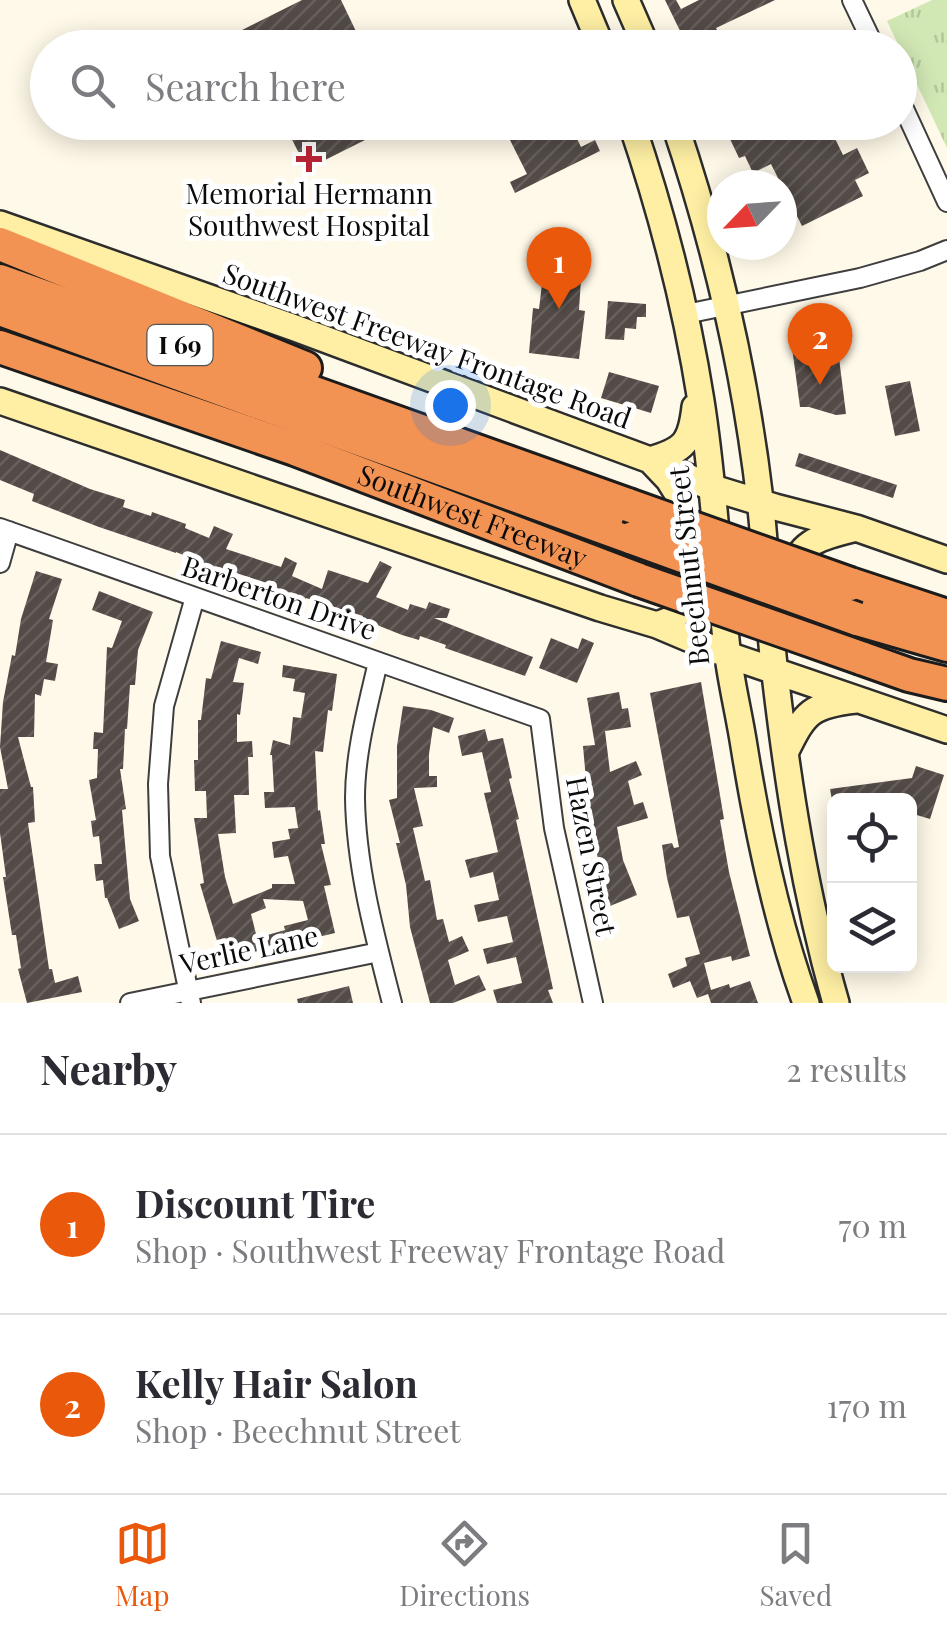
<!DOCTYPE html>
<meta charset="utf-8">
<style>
:root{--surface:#fff;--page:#f2f2f3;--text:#2b2b33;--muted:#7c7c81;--line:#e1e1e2;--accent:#ea580c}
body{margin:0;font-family:"Playfair Display",serif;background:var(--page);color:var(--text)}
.controls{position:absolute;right:30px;bottom:30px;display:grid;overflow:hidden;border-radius:15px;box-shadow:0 5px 25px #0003}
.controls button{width:90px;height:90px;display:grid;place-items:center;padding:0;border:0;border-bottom:2px solid var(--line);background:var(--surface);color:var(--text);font:50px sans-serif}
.compass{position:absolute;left:707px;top:170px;width:90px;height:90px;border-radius:50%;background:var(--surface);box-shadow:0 5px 25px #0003;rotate:245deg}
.you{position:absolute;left:450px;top:405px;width:35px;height:35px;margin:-25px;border:8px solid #fff;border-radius:50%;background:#1a73e8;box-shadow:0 0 0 15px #1a73e833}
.badge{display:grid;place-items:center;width:65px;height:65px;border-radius:50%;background:var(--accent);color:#fff;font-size:32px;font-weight:700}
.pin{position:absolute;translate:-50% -82px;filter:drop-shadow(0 2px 5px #0008)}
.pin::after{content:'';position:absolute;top:52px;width:35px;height:30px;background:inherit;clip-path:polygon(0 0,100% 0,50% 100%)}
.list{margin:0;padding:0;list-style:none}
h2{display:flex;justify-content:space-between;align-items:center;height:130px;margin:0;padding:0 40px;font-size:42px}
h2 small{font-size:32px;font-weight:400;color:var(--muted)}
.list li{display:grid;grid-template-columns:65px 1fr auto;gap:30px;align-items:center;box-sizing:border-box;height:180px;padding:0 40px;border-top:2px solid var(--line)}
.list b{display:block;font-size:38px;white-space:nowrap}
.list p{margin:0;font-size:32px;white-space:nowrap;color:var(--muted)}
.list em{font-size:32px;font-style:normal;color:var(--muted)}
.icon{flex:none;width:55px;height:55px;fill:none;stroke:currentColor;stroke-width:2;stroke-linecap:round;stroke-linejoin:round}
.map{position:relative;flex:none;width:947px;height:1003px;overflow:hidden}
.search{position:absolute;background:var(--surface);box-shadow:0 5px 25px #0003;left:30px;right:30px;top:30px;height:110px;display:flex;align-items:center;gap:25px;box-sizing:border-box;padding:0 35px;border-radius:55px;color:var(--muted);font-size:38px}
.sheet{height:490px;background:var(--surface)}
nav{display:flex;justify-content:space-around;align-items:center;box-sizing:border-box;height:140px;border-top:2px solid var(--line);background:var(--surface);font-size:28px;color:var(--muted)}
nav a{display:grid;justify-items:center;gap:5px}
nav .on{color:var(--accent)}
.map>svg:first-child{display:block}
.grass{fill:url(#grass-tufts)}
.building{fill:url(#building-hatch);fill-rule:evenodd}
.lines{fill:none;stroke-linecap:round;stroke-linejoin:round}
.street-casing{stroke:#3e3e3e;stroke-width:22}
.secondary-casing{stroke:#2d2d2d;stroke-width:30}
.highway-casing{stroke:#1c1c1c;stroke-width:38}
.street{stroke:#fff;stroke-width:18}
.secondary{stroke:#feefa4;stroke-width:25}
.highway{stroke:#f39353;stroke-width:32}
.highway-bridge-casing{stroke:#1c1c1c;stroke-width:38;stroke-linecap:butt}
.highway-bridge{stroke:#f39353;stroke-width:32}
.poi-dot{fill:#b82535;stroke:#fff;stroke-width:4}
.labels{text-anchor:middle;stroke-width:10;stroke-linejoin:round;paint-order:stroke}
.shield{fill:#fff;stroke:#545454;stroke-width:2.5}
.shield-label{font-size:25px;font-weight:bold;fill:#0b0b0b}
.poi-label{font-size:28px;fill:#0b0b0b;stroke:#fff}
.street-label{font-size:28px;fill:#0b0b0b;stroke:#fff}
</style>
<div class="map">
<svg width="947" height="1003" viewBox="0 0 947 1003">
<defs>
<pattern id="grass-tufts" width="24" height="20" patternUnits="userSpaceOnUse" patternTransform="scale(2.5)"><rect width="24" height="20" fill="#d2e8b4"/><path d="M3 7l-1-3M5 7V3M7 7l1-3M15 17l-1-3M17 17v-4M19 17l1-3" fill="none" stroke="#b3c699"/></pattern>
<pattern id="building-hatch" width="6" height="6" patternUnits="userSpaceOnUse" patternTransform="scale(2.5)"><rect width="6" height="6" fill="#534b47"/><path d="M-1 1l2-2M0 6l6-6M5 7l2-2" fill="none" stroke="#67605d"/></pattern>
</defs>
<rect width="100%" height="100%" fill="#fff9e9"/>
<!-- grass -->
<path class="grass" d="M932 0H947V148L887 21Z"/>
<!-- building -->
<path class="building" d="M302 0H341L364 48H246L238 32Z
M665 0H676L681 9 699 0H775L716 28 726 48H693L688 37 684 39Z
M283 122H401L307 169Z
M537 122H569L581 147 595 140 600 151 515 193 510 182 527 174 508 136Z
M722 122H827L843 155 857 148 869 173 855 180 863 196 802 226 771 164 753 173 745 156 739 158Z
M545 259 582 264 579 310 585 311 579 359 529 353 533 308 539 309Z
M608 301 646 304V317H637L636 329 625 328 624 340 605 339Z
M842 325 845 350H838L846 414 836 415 809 407H800L790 332Z
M609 372 659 386 651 413 601 398Z
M910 381 920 431 895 436 885 386Z
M0 450 90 489 125 500 123 507 151 516 152 512 186 524 185 528 209 538 214 526 233 534 226 549 281 567 285 557 297 563 292 576 322 589 328 570 368 583 380 561 392 567 376 597 408 610 410 604 426 609 429 602 450 609 447 618H434L533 657 525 676 445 648 446 645 420 636 419 640 402 635 362 619 363 616 306 598 305 600 272 587 273 585 218 567 217 569 176 552V553L99 527 32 501 34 494 0 480Z
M799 453 897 485 893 498 795 466Z
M36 571 62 579 49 619 53 620 46 662 58 664 55 681 44 679 41 696 35 694 34 737H18L31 787H33L35 822 28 823 49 969H52L55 983 78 976 82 992 27 1003 18 969 21 968 16 935H12L3 877H6L0 833V789H8L0 747 3 702 12 655 15 656 21 619Z
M99 591 153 612 138 650 135 685H130L127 729H125L123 769H120L126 809 122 810 130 899 139 921 119 929 107 898H105L103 880 96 881 94 864H102L99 836 93 837 91 821 96 820 89 780 97 778 98 749H93L94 732 103 733 107 647 112 648 122 621 92 610Z
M551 638 578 649 582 638 594 643 577 683 539 668Z
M221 641 261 652 258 664 239 658 233 682 244 683 240 715 237 714V742L252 741 253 757H248L249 795H234L236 833 218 834 225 877 233 904 272 888V884H295L288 856 274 858 272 842 290 839 288 829 298 828 295 807 265 808 264 792H274L272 755H270L273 740 290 745 293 717 301 718 305 693 293 691 295 679 282 677 283 665 337 674 332 711 328 710 323 752 315 751 318 811 320 810 325 844H321L331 885 324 886 335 933 289 944 288 942 223 961 200 884 204 883 194 818H207L206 791H195L194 760H198V720H201L206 678 211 679ZM263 899 303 901 308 920 284 926 285 930 257 938 251 914 266 908Z
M701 682 724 819 720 820 729 872 750 956 732 961 731 956 704 963 711 990 729 984 730 988 750 981 758 1003H711L708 994 697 998 690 981 673 988 668 974 687 966 685 958 700 954 689 916 677 918 667 878 662 845 672 843 674 848 679 847 650 693Z
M619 692 622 709 628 708 631 727 605 731 610 772 636 761 642 775 628 781 634 805 643 802 648 818 617 827 623 860 637 895 610 906 599 879 602 878 584 792 587 791 583 746 595 745 587 698Z
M403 706 431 710 454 718 449 733 433 727 429 754V776H437V787L414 788 423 826 413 828 425 881 430 880 437 920 443 919 449 942 462 936 469 951 448 960 455 985 479 975 486 990 453 1003H430L410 927 406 885 396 843H400L389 800 397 798V746Z
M485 729 488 741 503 738 512 778 509 779 519 819 516 820 553 989 548 990 553 1003H497L493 990 522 983 516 957 487 964 483 949 513 942 507 916 478 922 474 905 499 900 493 872 470 878 465 860 498 852 484 793 491 792 482 752 462 756 458 736Z
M916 766 944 775 930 819 910 813V800H832L830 789 912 778Z
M349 986 353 1003H298L297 999Z"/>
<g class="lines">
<!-- street casing -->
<g class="street-casing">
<path id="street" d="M852 0 875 48
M900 100 947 202
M686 314 860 278 920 261 947 250
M0 528 540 719 554 828 593 1003
M0 563 9 531
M378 662C368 706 355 752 355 798 356 867 375 937 392 1003
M130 1003 379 952
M191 1003 160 856 158 784 164 706 195 597"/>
</g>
<!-- secondary casing -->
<g class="secondary-casing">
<path id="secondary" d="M582 0 602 48
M626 0 647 48
M631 122C662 213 686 306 701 401 714 483 718 567 727 649 731 682 739 714 744 746 758 833 776 920 806 1003
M674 122C716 246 745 371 760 500 767 558 768 617 775 674 788 785 805 895 836 1003
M0 224 295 328 558 426 650 460 710 487 775 507 856 528 947 560
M0 401 600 608 657 625 728 655 947 730
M790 577C799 539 823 537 856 528
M657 625 670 620 682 610 690 592 679 496 669 480 650 460C684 450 691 443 695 407
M786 751C805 712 811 705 856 700"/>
</g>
<!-- highway casing -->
<g class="highway-casing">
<g id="highway">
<path d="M0 244 305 368"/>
<path d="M0 281 628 505"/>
<path d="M0 309 633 538"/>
<path id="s1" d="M0 347 295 449 639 580"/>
<path d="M850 584 947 616"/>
<path d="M857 619 947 645"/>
<path d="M861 658 909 675 947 684"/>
</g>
</g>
<!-- street -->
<use href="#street" class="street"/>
<!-- secondary -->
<use href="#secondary" class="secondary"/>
<!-- highway -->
<use href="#highway" class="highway"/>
<!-- highway-bridge casing -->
<g class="highway-bridge-casing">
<path id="highway-bridge" d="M628 505 850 584
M633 538 857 619
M639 580 861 658"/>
</g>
<!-- highway-bridge -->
<use href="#highway-bridge" class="highway-bridge"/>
</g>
<!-- markers -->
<path class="poi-dot" d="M304 144h10v10h10v10h-10v10h-10v-10h-10v-10h10z"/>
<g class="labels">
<!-- shield labels -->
<rect class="shield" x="147.5" y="325" width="65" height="40" rx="8"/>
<g class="shield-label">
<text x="180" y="354">I 69</text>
</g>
<!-- poi labels -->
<g class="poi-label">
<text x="309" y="204">Memorial Hermann<tspan x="309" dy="32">Southwest Hospital</tspan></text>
</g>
<!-- street labels -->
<g class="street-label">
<text transform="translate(427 346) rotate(20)" y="10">Southwest Freeway Frontage Road</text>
<text dy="10" stroke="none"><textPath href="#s1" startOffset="502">Southwest Freeway</textPath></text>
<text transform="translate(689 566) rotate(-96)" y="10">Beechnut Street</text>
<text transform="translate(279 598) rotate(19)" y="10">Barberton Drive</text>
<text transform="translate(591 856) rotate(79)" y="10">Hazen Street</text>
<text transform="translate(249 950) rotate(-12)" y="10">Verlie Lane</text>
</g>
</g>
</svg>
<div class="controls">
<button><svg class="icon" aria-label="locate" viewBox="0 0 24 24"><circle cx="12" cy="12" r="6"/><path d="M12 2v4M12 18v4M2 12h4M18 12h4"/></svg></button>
<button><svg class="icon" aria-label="layers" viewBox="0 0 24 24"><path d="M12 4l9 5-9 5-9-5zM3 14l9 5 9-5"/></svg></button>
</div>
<svg class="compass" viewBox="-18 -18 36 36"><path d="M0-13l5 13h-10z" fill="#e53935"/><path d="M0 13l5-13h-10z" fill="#7c7c81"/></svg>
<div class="you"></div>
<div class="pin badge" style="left:559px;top:309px">1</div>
<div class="pin badge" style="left:820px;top:385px">2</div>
<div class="search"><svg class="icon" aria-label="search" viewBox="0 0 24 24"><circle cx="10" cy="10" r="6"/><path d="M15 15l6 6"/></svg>Search here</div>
</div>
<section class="sheet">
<h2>Nearby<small>2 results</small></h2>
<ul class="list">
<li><span class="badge">1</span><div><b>Discount Tire</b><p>Shop · Southwest Freeway Frontage Road</p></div><em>70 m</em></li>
<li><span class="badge">2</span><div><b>Kelly Hair Salon</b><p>Shop · Beechnut Street</p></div><em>170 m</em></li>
</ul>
</section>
<nav>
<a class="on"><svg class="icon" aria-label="map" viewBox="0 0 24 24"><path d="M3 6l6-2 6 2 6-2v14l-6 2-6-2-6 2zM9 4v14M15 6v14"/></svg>Map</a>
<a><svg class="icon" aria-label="directions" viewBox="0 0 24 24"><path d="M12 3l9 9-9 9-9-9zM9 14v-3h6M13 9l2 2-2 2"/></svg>Directions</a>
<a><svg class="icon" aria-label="saved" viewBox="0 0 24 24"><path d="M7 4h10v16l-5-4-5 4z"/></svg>Saved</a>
</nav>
